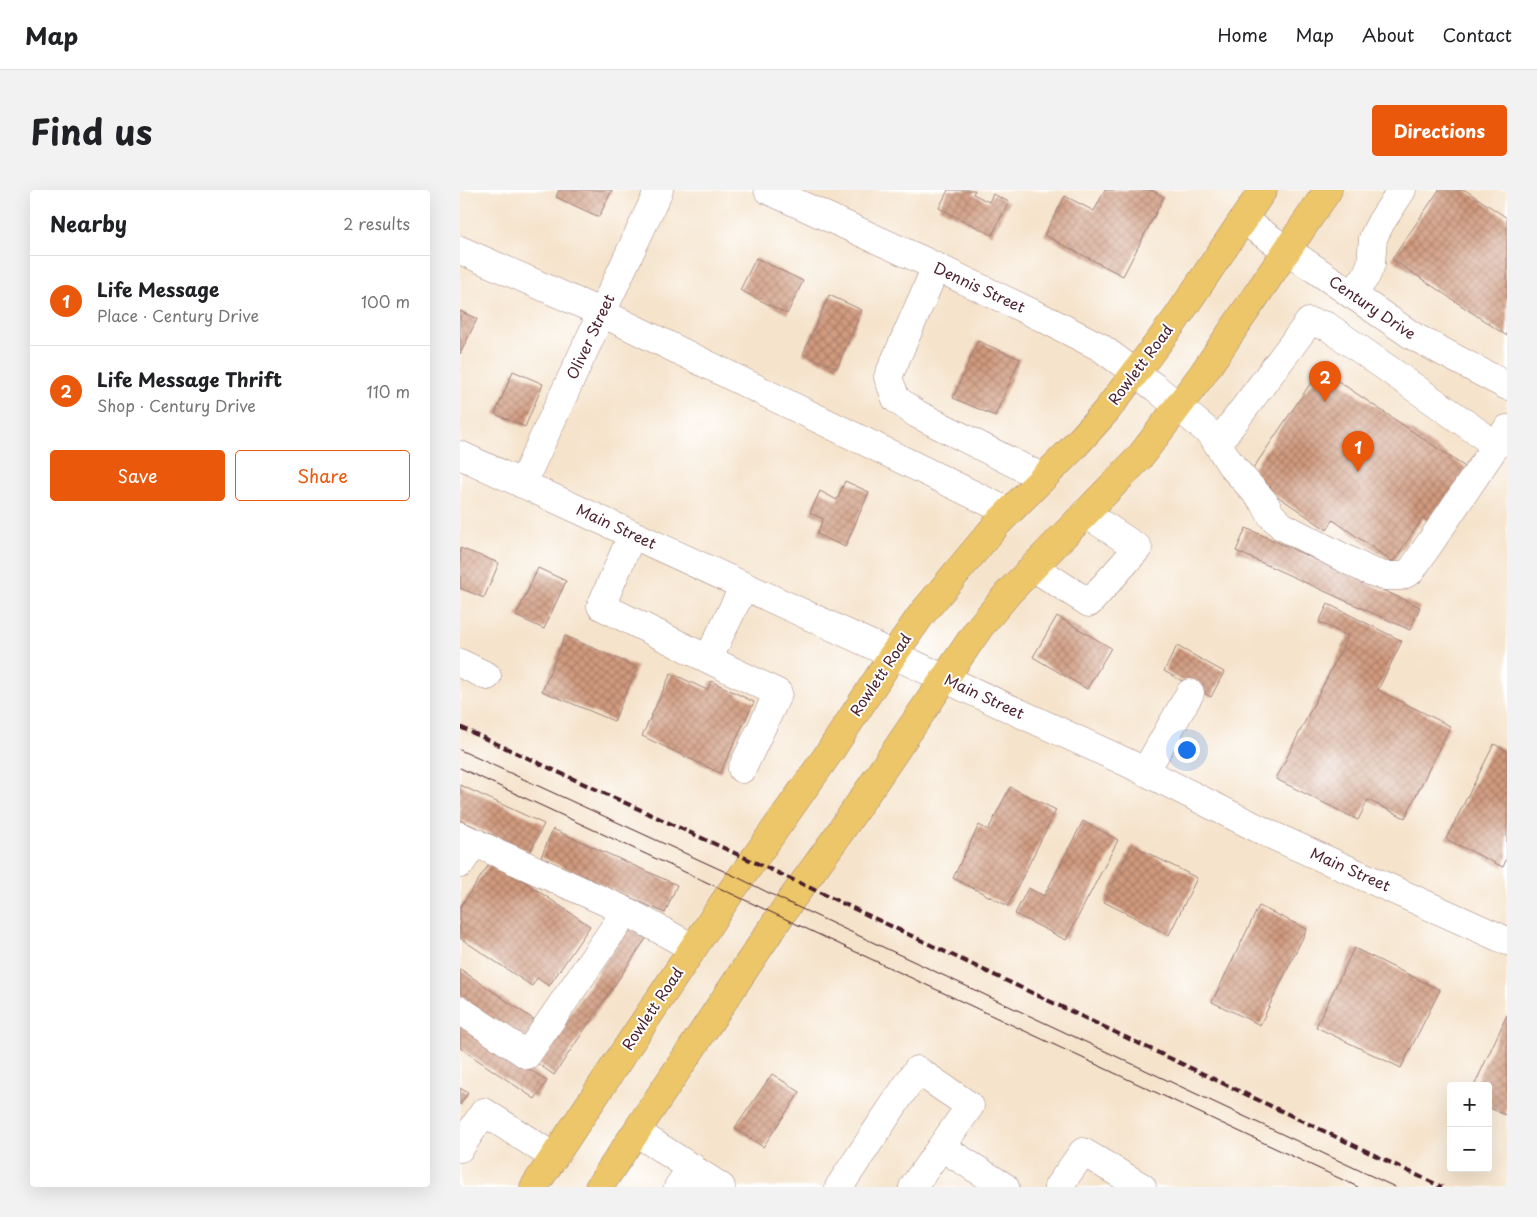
<!DOCTYPE html>
<meta charset="utf-8">
<style>
:root{--surface:#fff;--page:#f2f2f2;--text:#202124;--muted:#757577;--line:#e0e0e0;--accent:#ea580c}
body{margin:0;font-family:"Playpen Sans",sans-serif;background:var(--page);color:var(--text)}
.controls{position:absolute;right:15px;bottom:15px;display:grid;overflow:hidden;border-radius:5px;box-shadow:0 5px 20px #0002}
.controls button{width:45px;height:45px;display:grid;place-items:center;padding:0;border:0;border-bottom:1px solid var(--line);background:var(--surface);color:var(--text);font:25px sans-serif}
.you{position:absolute;left:726px;top:559px;width:18px;height:18px;margin:-12px;border:4px solid #fff;border-radius:50%;background:#1a73e8;box-shadow:0 0 0 8px #1a73e833}
.badge{display:grid;place-items:center;width:32px;height:32px;border-radius:50%;background:var(--accent);color:#fff;font-size:16px;font-weight:700}
.pin{position:absolute;translate:-50% -41px;filter:drop-shadow(0 1px 2px #0008)}
.pin::after{content:'';position:absolute;top:26px;width:18px;height:15px;background:inherit;clip-path:polygon(0 0,100% 0,50% 100%)}
.list{margin:0;padding:0;list-style:none}
h2{display:flex;justify-content:space-between;align-items:center;height:65px;margin:0;padding:0 20px;font-size:21px}
h2 small{font-size:16px;font-weight:400;color:var(--muted)}
.list li{display:grid;grid-template-columns:32px 1fr auto;gap:15px;align-items:center;box-sizing:border-box;height:90px;padding:0 20px;border-top:1px solid var(--line)}
.list b{display:block;font-size:19px;white-space:nowrap}
.list p{margin:0;font-size:16px;white-space:nowrap;color:var(--muted)}
.list em{font-size:16px;font-style:normal;color:var(--muted)}
.actions{display:flex;gap:10px;padding:15px 20px}
.actions a{flex:1;padding:11px 0;border:1px solid var(--accent);border-radius:5px;text-align:center;font-size:18px;color:var(--accent)}
.actions .main{background:var(--accent);color:#fff}
.map{position:relative;flex:none;width:1047px;height:997px;overflow:hidden;border-radius:5px}
header{display:flex;align-items:center;gap:30px;box-sizing:border-box;height:70px;padding:0 25px;background:var(--surface);border-bottom:1px solid var(--line)}
header strong{font-size:24px}
nav{display:flex;gap:28px;margin-inline-start:auto;font-size:18px}
.intro{display:flex;align-items:center;justify-content:space-between;box-sizing:border-box;height:120px;padding:0 30px}
h1{margin:0;font-size:35px}
.button{padding:12px 22px;border-radius:5px;background:var(--accent);color:#fff;font-size:18px;font-weight:700}
main{display:flex;gap:30px;padding:0 30px}
aside{flex:1;background:var(--surface);border-radius:5px;box-shadow:0 5px 20px #0002}
.map>svg:first-child{display:block}
.building{fill:url(#building-cross-hatch)}
.lines{fill:none;stroke-linecap:round;stroke-linejoin:round}
.minor-casing{stroke:#a0817b;stroke-width:29}
.major-casing{stroke:#a0817b;stroke-width:29}
.minor{stroke:#fff;stroke-width:28}
.major{stroke:#ecc669;stroke-width:28}
.tram{stroke:#4a1f2b;stroke-width:1}
.rail{stroke:#4a1f2b;stroke-width:4;stroke-dasharray:8 4;stroke-linecap:butt}
.labels{text-anchor:middle;stroke-width:4;stroke-linejoin:round;paint-order:stroke}
.street-label{font-size:15px;fill:#4a1f2b;stroke:#fff}
</style>
<header>
<strong>Map</strong>
<nav><a>Home</a><a>Map</a><a>About</a><a>Contact</a></nav>
</header>
<div class="intro"><h1>Find us</h1><a class="button">Directions</a></div>
<main>
<aside>
<h2>Nearby<small>2 results</small></h2>
<ul class="list">
<li><span class="badge">1</span><div><b>Life Message</b><p>Place · Century Drive</p></div><em>100 m</em></li>
<li><span class="badge">2</span><div><b>Life Message Thrift</b><p>Shop · Century Drive</p></div><em>110 m</em></li>
</ul>
<div class="actions"><a class="main">Save</a><a>Share</a></div>
</aside>
<div class="map">
<svg width="1047" height="997" viewBox="0 0 1047 997">
<defs>
<pattern id="building-cross-hatch" width="8" height="8" patternUnits="userSpaceOnUse" patternTransform="scale(1.25)"><rect width="8" height="8" fill="#d09a7e"/><path d="M0 0l8 8M0 8l8-8" fill="none" stroke="#ab7d67"/></pattern>
</defs>
<rect width="100%" height="100%" fill="#fff"/>
<filter id="ink" filterUnits="userSpaceOnUse"><feTurbulence type="fractalNoise" baseFrequency=".02" numOctaves="2"/><feDisplacementMap in="SourceGraphic" scale="10" xChannelSelector="R" yChannelSelector="G"/><feConvolveMatrix kernelMatrix="1 2 1 2 8 2 1 2 1" color-interpolation-filters="sRGB"/></filter>
<filter id="wash" filterUnits="userSpaceOnUse"><feTurbulence type="fractalNoise" baseFrequency=".0096" numOctaves="4" result="noise"/><feDisplacementMap in="SourceGraphic" scale="20" xChannelSelector="R" yChannelSelector="G"/><feGaussianBlur stdDeviation="1.12" result="paint"/><feColorMatrix in="noise" values="0 0 0 0 0 0 0 0 0 0 0 0 0 0 0 0 0 1.4 0 .05"/><feComposite in="paint" operator="in"/></filter>
<g filter="url(#wash)">
<rect width="100%" height="100%" fill="#f5e3cb"/>
<g id="blocks">
<!-- building -->
<path class="building" d="M99 0H152L139 27 96 7Z
M488 0H515L513 4 529 12 533 4 549 12 532 45 479 18Z
M645 0H692L704 7 663 86 584 45 605 6 634 21Z
M979 0H1005L1047 28V146L932 69Z
M296 68 343 91 327 124 280 100Z
M369 105 402 120 377 178 343 164Z
M0 121 17 129 0 164Z
M518 151 560 169 535 226 493 208Z
M53 181 83 194 65 237 35 224Z
M875 189 1008 279 971 334 963 328 933 372 873 330 867 340 788 286 850 194Z
M385 291 409 302 385 357 357 344 363 329 350 323 360 301 377 310Z
M786 338 960 417 950 440 776 361Z
M0 358 39 373 24 408 0 398Z
M78 378 106 391 84 439 56 426Z
M868 414 942 451 918 500 990 536 945 628 908 610 898 630 816 589 888 446 859 432Z
M597 426 651 458 627 499 573 467Z
M105 446 177 477 154 531 82 501Z
M717 456 764 482 751 507 704 481Z
M211 483 247 500 251 491 294 512 260 583 182 546Z
M1034 554 1047 561V668L1043 677 986 649Z
M0 595 84 634 70 662 0 630Z
M550 597 596 620 548 716 493 688 519 635 528 640Z
M623 631 658 650 606 750 555 724 568 698 584 706Z
M93 639 217 695 205 723 81 667Z
M672 655 737 688 709 745 644 712Z
M32 670 130 736 89 796 77 788 72 796 0 748V717Z
M799 716 847 739 800 835 752 812Z
M169 736 187 747 94 885 77 873Z
M894 758 980 800 941 878 856 837Z
M0 779 79 833 65 853 0 809Z
M1047 825V922L1045 925 1028 917V896H1014Z
M0 833 87 891 75 909 0 858Z
M312 884 340 902 303 957 275 938Z
M0 898 8 903 0 915Z"/>
</g>
</g>
<g filter="url(#ink)">
<use href="#blocks" fill-opacity="0" stroke="#a0817b" stroke-width="1"/>
<g class="lines">
<!-- minor casing -->
<g class="minor-casing">
<path id="minor" d="M308 0 464 71 589 131 640 157 696 198 752 245 771 275 804 312 811 325 822 336 907 380 924 386H941L951 381 1047 239
M783 30 953 146 1047 196
M0 60 142 123 549 322
M476 77 428 187 436 209 457 224 583 288
M892 105 906 86 911 74 913 48 921 32 942 0
M758 253 849 132 867 136 1036 255
M0 265 668 573 807 643 1047 751
M62 294 199 0
M172 345 141 416 248 469 284 396
M573 377 629 413 678 358 625 323
M248 469 318 503 282 579
M0 473 27 486
M685 582 730 503
M0 646 166 721 67 865 0 820
M0 674 15 652
M166 721 233 758
M176 942 261 997
M0 958 24 922 94 967
M218 997 232 977
M379 997 457 880 510 916 481 957
M453 997 481 957 545 997
M598 997 623 962 682 997"/>
</g>
<!-- major casing -->
<g class="major-casing">
<path id="major" d="M74 997 270 703 371 560 433 465 461 425 538 333 612 259 647 220 716 129 803 0
M139 997 329 713 378 645 519 438 549 402 679 268 742 185 868 0"/>
</g>
<!-- minor -->
<use href="#minor" class="minor"/>
<!-- major -->
<use href="#major" class="major"/>
<!-- tram -->
<path class="tram" d="M0 560 281 689 329 713 935 997
M0 578 270 703 898 997"/>
<!-- rail -->
<path class="rail" d="M0 537 342 694 982 997"/>
</g>
</g>
<g class="labels">
<!-- street labels -->
<g class="street-label">
<text transform="translate(519 98) rotate(25)" y="5">Dennis Street</text>
<text transform="translate(912 118) rotate(34)" y="5">Century Drive</text>
<text transform="translate(131 147) rotate(-65)" y="5">Oliver Street</text>
<text transform="translate(681 175) rotate(-53)" y="5">Rowlett Road</text>
<text transform="translate(156 337) rotate(25)" y="5">Main Street</text>
<text transform="translate(421 485) rotate(-56)" y="5">Rowlett Road</text>
<text transform="translate(524 507) rotate(25)" y="5">Main Street</text>
<text transform="translate(890 680) rotate(24)" y="5">Main Street</text>
<text transform="translate(193 819) rotate(-56)" y="5">Rowlett Road</text>
</g>
</g>
</svg>
<div class="controls">
<button>+</button>
<button>−</button>
</div>
<div class="you"></div>
<div class="pin badge" style="left:898px;top:282px">1</div>
<div class="pin badge" style="left:865px;top:212px">2</div>
</div>
</main>
